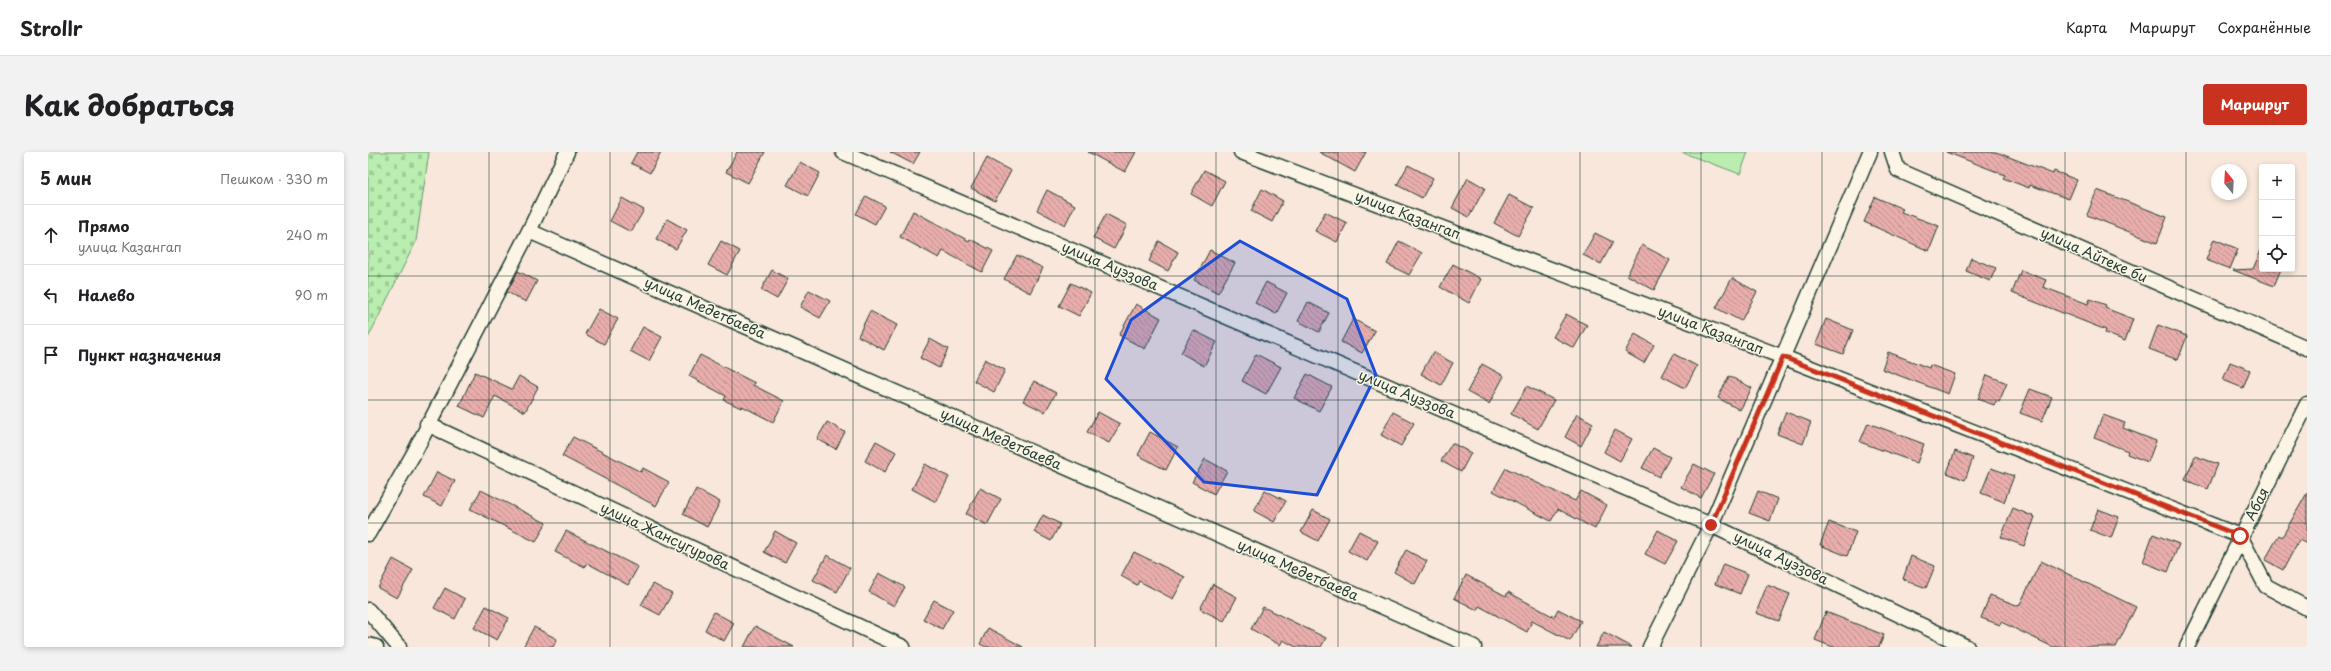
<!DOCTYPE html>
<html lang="ru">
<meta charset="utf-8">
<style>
:root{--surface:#fff;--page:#f2f2f2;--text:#202124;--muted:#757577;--line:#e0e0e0;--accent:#c8321e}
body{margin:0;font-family:"Playpen Sans",sans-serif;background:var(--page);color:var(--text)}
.controls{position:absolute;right:12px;top:12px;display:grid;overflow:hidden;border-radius:4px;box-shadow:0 2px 6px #0003}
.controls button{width:36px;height:36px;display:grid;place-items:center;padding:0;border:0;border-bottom:1px solid var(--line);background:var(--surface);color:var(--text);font:20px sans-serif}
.compass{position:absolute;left:1843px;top:12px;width:36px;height:36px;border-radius:50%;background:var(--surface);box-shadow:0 2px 6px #0003;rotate:342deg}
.stop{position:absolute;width:12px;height:12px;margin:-9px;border:3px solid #c8321e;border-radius:50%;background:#fff}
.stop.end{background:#c8321e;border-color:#fff;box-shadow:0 1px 4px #0008}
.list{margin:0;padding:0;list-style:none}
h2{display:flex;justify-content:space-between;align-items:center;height:52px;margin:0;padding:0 16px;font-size:17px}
h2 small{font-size:13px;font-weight:400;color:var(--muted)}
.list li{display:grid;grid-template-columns:26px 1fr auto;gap:12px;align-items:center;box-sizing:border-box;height:60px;padding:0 16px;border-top:1px solid var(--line)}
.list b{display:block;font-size:15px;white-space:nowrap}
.list p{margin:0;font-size:13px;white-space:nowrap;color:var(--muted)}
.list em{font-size:13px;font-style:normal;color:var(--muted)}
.icon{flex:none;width:22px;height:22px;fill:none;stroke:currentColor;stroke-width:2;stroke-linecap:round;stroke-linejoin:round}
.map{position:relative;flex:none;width:1939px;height:495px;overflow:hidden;border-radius:4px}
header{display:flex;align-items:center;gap:24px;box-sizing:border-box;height:56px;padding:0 20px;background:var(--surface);border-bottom:1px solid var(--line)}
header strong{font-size:19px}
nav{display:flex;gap:22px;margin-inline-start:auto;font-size:14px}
.intro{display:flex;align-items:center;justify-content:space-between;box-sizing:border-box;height:96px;padding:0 24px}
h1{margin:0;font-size:28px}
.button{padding:10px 18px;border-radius:4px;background:var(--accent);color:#fff;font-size:14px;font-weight:700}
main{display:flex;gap:24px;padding:0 24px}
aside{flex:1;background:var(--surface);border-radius:4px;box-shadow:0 2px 6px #0003}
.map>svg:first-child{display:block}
.cemetery{fill:url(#cemetery-stones);stroke:#6c9672}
.green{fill:#b9eeb0;stroke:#6c9672}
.building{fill:url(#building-back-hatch);stroke:#1f3d34}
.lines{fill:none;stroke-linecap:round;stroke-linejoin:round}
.minor-casing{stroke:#1f3d34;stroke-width:17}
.minor{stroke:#fcf5e5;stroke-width:14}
.route{stroke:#c8321e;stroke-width:5}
.marked{fill:#1d4ed8;fill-opacity:0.2;stroke:#1d4ed8;stroke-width:3;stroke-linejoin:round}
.grid{fill:none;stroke:#1f3d34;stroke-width:1;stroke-opacity:0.55}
.labels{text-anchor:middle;stroke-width:3;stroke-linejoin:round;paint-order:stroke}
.street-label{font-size:14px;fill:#1f3d34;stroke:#fcf5e5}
</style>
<header>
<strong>Strollr</strong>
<nav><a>Карта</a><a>Маршрут</a><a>Сохранённые</a></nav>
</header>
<div class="intro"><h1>Как добраться</h1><a class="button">Маршрут</a></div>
<main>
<aside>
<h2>5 мин<small>Пешком · 330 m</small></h2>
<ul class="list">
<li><svg class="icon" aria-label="ahead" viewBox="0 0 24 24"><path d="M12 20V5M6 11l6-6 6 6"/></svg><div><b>Прямо</b><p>улица Казангап</p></div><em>240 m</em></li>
<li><svg class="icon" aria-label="left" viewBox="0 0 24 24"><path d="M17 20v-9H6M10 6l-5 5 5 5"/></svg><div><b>Налево</b></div><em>90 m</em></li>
<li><svg class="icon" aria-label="arrive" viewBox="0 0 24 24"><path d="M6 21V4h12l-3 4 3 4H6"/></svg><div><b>Пункт назначения</b></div></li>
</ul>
</aside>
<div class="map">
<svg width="1939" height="495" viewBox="0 0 1939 495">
<defs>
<pattern id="cemetery-stones" width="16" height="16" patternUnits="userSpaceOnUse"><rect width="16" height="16" fill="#b9eeb0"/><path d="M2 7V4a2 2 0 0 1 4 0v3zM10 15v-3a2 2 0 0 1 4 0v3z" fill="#9fcd98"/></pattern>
<pattern id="building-back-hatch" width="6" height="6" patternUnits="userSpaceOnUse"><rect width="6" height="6" fill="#e9aeac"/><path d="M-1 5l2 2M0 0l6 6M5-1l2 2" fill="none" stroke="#bc8f8d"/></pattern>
</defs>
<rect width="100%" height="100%" fill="#f8e7da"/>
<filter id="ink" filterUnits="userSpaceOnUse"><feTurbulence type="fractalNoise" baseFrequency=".025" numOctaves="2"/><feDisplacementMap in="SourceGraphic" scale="8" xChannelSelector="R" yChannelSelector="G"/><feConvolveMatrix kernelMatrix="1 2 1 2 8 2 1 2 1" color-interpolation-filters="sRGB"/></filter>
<g filter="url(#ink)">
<!-- cemetery -->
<path class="cemetery" d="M0 0H61L48 89 0 186Z"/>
<!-- green -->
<path class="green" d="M1313 0H1380L1372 22Z"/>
<!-- building -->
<path class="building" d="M269 0H293L282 21 263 11Z
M369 0H397L380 31 358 20Z
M522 0H552L545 12Z
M720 0H768L757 20Z
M951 0H998L987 20Z
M1578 0H1628L1685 22 1686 19 1709 28 1701 47 1662 33 1661 36 1635 26 1637 23Z
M619 6 643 19 627 49 603 36Z
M432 10 452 21 440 44 419 33Z
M1040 13 1065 26 1054 46 1029 33Z
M836 18 857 29 844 54 823 42Z
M1100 26 1117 36 1101 65 1084 56Z
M894 37 915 49 904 70 883 59Z
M679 38 707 53 697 73 669 58Z
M1729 38 1799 65 1789 91 1719 63Z
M1141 43 1166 56 1150 84 1126 71Z
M498 44 517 54 507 72 488 62Z
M1507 45 1535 57 1533 60 1571 74 1561 99 1496 70Z
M254 46 276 58 263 80 242 69Z
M545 59 601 89 602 87 625 99 614 120 575 99 571 106 532 85Z
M957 60 979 71 969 90 947 79Z
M738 62 759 73 746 97 725 86Z
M299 67 319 78 308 97 288 87Z
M1227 81 1245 90 1233 112 1215 103Z
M1846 87 1870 97 1862 117 1838 108Z
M353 89 372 99 359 123 340 113Z
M791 89 810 100 800 119 781 109Z
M1031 89 1054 101 1041 123 1019 112Z
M1274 93 1302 108 1286 138 1259 123Z
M1894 96V117H1913L1906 134 1865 118 1885 117Z
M842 98 867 111 850 141 826 128Z
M649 103 675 116 662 141 636 127Z
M1603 106 1628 116 1622 129 1598 119Z
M1085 112 1113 127 1101 151 1072 135Z
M404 118 420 127 409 147 393 138Z
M1653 118 1678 128 1675 135 1720 152 1722 147 1738 153 1737 156 1765 167 1757 189 1737 181 1738 178 1644 141Z
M150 119 169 129 158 150 139 140Z
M1364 126 1389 140 1373 169 1348 156Z
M898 130 919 141 908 162 887 151Z
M703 131 723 141 711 164 691 154Z
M441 138 462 149 452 166 432 155Z
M940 150 961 161 951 180 930 169Z
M768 152 793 166 777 197 751 183Z
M231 157 250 167 236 192 217 182Z
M502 159 529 173 516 198 490 184Z
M1198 162 1219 173 1206 196 1185 185Z
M985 167 1007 179 994 201 973 190Z
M1458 167 1485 178 1475 202 1448 192Z
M1790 173 1819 184 1810 208 1781 197Z
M275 175 294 185 281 209 262 199Z
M825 178 849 190 836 214 813 201Z
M1267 182 1286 193 1276 211 1257 200Z
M562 187 580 197 571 216 552 206Z
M1065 200 1085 211 1073 233 1053 222Z
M1520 200 1561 216 1562 213 1587 222 1580 242 1514 217Z
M888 202 913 215 898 242 874 229Z
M1306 202 1329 214 1317 236 1294 224Z
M332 203 387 231 385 233 416 249 405 270 374 254 373 256 356 248 358 244 321 224Z
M617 207 637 218 626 240 606 229Z
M1862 210 1882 218 1875 236 1855 228Z
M1114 212 1136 224 1121 252 1099 240Z
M107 220 144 237 151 224 170 235 157 260 127 244 116 266 91 254Z
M939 222 964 235 951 259 926 246Z
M1619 223 1639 231 1631 250 1628 249 1626 253 1610 247Z
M1361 224 1384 236 1372 258 1350 246Z
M666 229 688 241 677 260 655 249Z
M1159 234 1186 248 1170 277 1143 262Z
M1662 237 1684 245 1674 269 1652 261Z
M730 260 752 272 741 291 719 280Z
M1025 260 1046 271 1033 294 1013 283Z
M1418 260 1443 270 1435 292 1409 282Z
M1209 262 1225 271 1213 294 1197 285Z
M1735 263 1757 271 1755 276 1788 289 1780 310 1759 302 1760 299 1726 286Z
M459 270 477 280 468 297 449 287Z
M1500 271 1556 292 1549 311 1492 290Z
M1247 278 1264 287 1252 309 1236 300Z
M782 280 810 295 798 318 770 303Z
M205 285 273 320 275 316 301 330 288 354 194 304Z
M508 289 528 300 517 320 497 309Z
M1084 291 1103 301 1093 320 1073 309Z
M1285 296 1302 305 1291 325 1274 316Z
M1587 299 1605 306 1597 328 1579 321Z
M1827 304 1850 312 1840 337 1817 328Z
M837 307 859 319 846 342 824 330Z
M557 312 581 325 568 350 544 337Z
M1326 312 1346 322 1333 346 1313 335Z
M1138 316 1207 349 1213 339 1239 353 1227 377 1190 357 1183 369 1125 339Z
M1623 316 1646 324 1636 350 1613 341Z
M69 320 87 329 74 354 56 345Z
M612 336 633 347 619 373 598 362Z
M328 337 352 350 339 375 315 362Z
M113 338 178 371 168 390 102 357Z
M897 338 918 349 906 370 886 359Z
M1390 339 1410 347 1402 369 1381 361Z
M1939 341V392L1931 388 1915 418 1897 408 1911 383 1914 385Z
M1645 356 1667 365 1656 394 1633 385Z
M1730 357 1751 365 1743 386 1722 378Z
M945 358 962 367 950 389 933 380Z
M675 363 692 372 683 389 666 380Z
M1461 370 1488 380 1479 404 1452 393Z
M1290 378 1310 389 1297 412 1277 402Z
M198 379 270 415 260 433 219 411 217 415 187 400Z
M407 379 428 391 417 411 396 400Z
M991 379 1010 389 999 409 980 399Z
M1785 382 1811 392 1800 420 1775 410Z
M1038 398 1059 409 1047 432 1026 420Z
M766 400 817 425 805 447 771 429 769 433 753 424Z
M459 403 482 416 469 440 445 428Z
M1543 404 1567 414 1558 436 1535 427Z
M25 407 45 418 29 446 10 436Z
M1673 409 1768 455 1748 495H1685L1633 470 1632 473 1613 466 1622 443 1651 454Z
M1355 412 1380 422 1372 442 1347 432Z
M511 421 537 435 526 454 501 440Z
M1098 423 1138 444 1140 440 1186 465 1190 457 1213 469 1202 489 1164 469 1159 480 1111 454 1109 458 1086 446Z
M285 432 304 442 292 463 273 453Z
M845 432 869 445 856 469 832 457Z
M1399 433 1422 442 1411 469 1388 461Z
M77 436 97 447 87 467 66 456Z
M566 448 585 458 574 477 555 467Z
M118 454 141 466 129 488 106 476Z
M895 455 958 486 953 495H928L915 488 912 493 883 477Z
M346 460 366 471 356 489 337 478Z
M1458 460 1516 483 1511 495H1465L1447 488Z
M387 474 426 495H376Z
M166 475 189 487 185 495H155Z
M620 476 655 495H618L612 492Z
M1236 480 1264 495H1228Z"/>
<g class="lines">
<!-- minor casing -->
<g class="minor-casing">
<path id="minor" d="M475 0 1343 373 1599 495
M873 0 1415 205 1872 384 1898 434 1939 456
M1524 0 1530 18 1939 196
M161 79 1106 495
M59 272 535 495
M0 382 46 301 161 79 199 0
M0 458 31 495
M0 493 8 495
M1282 495 1343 373 1502 0
M1819 495 1939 252"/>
</g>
<!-- minor -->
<use href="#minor" class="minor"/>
</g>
</g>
<g class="lines" filter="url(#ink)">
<!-- route -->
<path class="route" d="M1343 373 1415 205 1872 384"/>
</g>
<!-- marked area -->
<path class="marked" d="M872 89 979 147 1008 223 949 343 836 330 738 227 763 168Z"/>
<!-- grid -->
<path class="grid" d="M121 0V495M242 0V495M364 0V495M485 0V495M606 0V495M727 0V495M848 0V495M970 0V495M1091 0V495M1212 0V495M1333 0V495M1454 0V495M1575 0V495M1697 0V495M1818 0V495M0 124H1939M0 248H1939M0 371H1939"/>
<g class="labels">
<!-- street labels -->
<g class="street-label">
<text transform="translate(1040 63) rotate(21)" y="5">улица Казангап</text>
<text transform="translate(1726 103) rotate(24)" y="5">улица Айтеке би</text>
<text transform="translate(742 114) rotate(23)" y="5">улица Ауэзова</text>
<text transform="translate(337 156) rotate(24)" y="5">улица Медетбаева</text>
<text transform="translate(1343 178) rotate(21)" y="5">улица Казангап</text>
<text transform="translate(1039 242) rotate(23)" y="5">улица Ауэзова</text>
<text transform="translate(633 287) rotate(24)" y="5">улица Медетбаева</text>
<text transform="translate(1889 352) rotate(-63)" y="5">Абая</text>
<text transform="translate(297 384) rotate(25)" y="5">улица Жансугурова</text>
<text transform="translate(1413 406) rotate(26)" y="5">улица Ауэзова</text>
<text transform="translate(930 418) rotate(24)" y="5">улица Медетбаева</text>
</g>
</g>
</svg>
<div class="controls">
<button>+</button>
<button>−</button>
<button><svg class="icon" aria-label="locate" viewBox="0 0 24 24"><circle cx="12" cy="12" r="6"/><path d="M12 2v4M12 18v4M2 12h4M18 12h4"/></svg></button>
</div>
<svg class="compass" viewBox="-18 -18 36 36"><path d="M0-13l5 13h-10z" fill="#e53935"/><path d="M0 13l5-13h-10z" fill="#757577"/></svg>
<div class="stop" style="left:1872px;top:384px"></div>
<div class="stop end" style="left:1343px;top:373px"></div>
</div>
</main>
